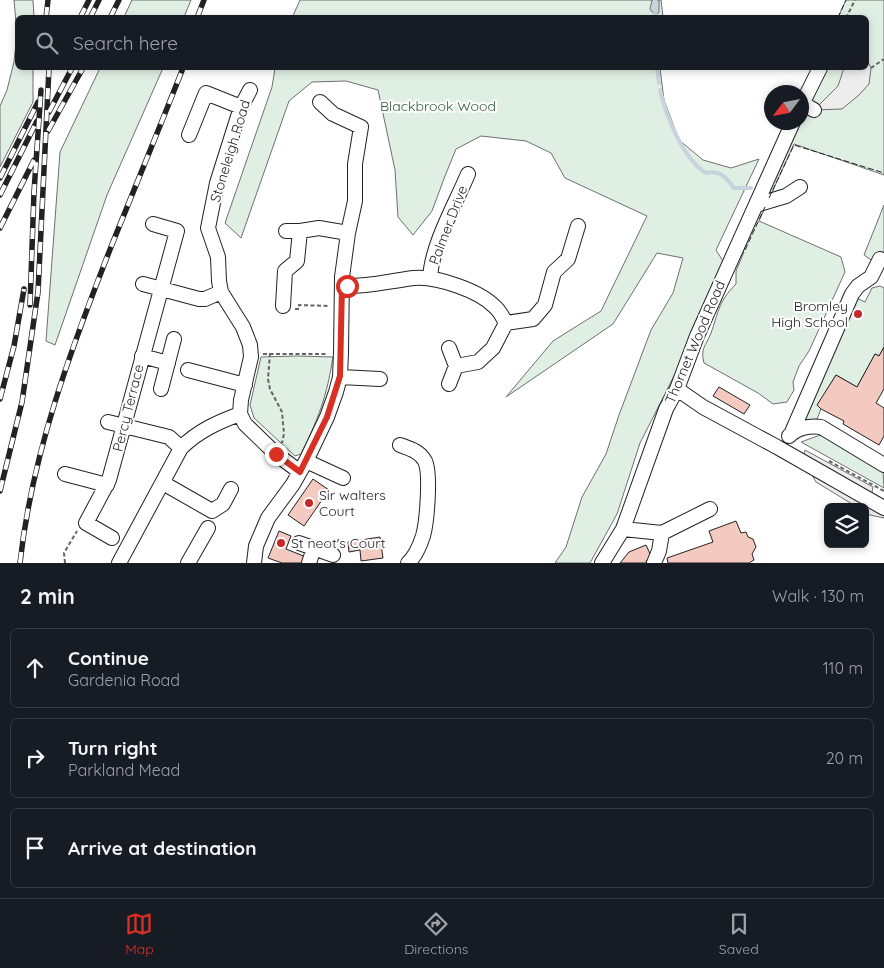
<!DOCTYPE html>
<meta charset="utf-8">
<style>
:root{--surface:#171b24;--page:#20242c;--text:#f1f3f6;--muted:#9ea1a6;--line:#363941;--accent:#d93025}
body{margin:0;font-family:Quicksand,sans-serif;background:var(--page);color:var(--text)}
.controls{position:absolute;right:15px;bottom:15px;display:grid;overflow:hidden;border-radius:8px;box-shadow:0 2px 8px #0003}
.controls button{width:45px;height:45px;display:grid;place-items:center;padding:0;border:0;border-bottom:1px solid var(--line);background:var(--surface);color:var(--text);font:25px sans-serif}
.compass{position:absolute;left:764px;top:85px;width:45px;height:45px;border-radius:50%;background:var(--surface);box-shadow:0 2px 8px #0003;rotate:238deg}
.stop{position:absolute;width:15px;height:15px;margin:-11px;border:4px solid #d93025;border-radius:50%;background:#fff}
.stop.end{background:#d93025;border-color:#fff;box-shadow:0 1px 5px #0008}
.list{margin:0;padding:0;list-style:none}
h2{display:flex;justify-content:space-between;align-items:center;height:65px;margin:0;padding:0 20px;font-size:21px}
h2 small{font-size:16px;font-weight:400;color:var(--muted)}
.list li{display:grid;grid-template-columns:32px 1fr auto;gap:15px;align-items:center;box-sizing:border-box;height:80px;margin:0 10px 10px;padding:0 10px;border:1px solid var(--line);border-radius:8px}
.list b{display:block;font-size:19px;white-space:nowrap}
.list p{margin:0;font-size:16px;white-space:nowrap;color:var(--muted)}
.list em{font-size:16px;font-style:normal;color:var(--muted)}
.icon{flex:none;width:28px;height:28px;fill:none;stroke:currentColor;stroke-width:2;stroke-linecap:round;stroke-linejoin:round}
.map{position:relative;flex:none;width:884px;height:563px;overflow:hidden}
.search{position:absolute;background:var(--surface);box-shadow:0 2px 8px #0003;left:15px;right:15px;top:15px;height:55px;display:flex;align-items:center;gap:12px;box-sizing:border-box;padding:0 18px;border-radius:8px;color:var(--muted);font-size:19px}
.sheet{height:335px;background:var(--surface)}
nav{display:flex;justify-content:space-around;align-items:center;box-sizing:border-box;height:70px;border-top:1px solid var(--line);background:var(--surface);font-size:14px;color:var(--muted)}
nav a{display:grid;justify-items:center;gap:2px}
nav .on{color:var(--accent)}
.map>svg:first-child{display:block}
.green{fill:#e0efe3;stroke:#6f6f6f}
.parking{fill:#ededed;stroke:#6f6f6f}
.water{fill:#c7d3dd;stroke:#6f6f6f}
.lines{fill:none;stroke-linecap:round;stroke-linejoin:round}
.stream{stroke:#c7d3dd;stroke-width:4}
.building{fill:#f3c9c0;stroke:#222}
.minor-casing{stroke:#222;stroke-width:16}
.path{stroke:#646464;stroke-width:2;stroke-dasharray:4 2.5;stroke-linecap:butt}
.minor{stroke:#fff;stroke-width:14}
.rail-casing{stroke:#222;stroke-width:5.5}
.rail{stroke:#fff;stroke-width:4;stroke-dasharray:11;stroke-linecap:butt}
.fence{stroke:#222;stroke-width:1;stroke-dasharray:6 2.5;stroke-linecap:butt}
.route{stroke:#d93025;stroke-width:6}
.poi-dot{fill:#c62828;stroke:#fff;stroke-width:2}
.labels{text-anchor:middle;stroke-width:4;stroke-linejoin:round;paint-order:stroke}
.park-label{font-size:14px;fill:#2f5e38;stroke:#fff}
.street-label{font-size:14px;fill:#222;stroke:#fff}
.poi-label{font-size:14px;fill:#222;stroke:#fff;text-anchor:start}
</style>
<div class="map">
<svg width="884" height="563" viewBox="0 0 884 563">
<rect width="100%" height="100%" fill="#fff"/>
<!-- green -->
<path class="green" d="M14 0H33L34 17 18 18V68H33V102L0 167V106L7 90 14 62 17 34Z
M132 0H191L184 17H124Z
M300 0H661L663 17 292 18Z
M846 0H884V175L794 144 759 221 841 257 845 272 809 351 799 366 793 382 794 390 787 402 773 404 758 393 704 363C700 348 706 346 711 333 719 311 718 302 736 284V271L744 252 732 247 788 123 802 122V93L814 68H866V18L838 17Z
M100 68H163L107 195 55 345 46 341 60 152Z
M275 68H660L664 100 679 140 703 160 731 168 759 159 716 250 723 261 677 370 640 443 617 514 590 563H555L566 547 582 497 606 454 619 415 651 330 673 293 683 258 657 253 613 324 506 397 553 341 601 311 647 216 565 178 551 153 526 141 481 136 456 149 445 176 432 211 413 235 398 217 395 170 378 90 346 81 312 82 289 101 241 238 225 223 272 87Z
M884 205V269L864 255Z
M880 286 884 288V347L879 356 875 354 857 387 836 375 823 397 821 409 817 419 804 423 809 401 854 297 865 302 872 288Z
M297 356 333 357C327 396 318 420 301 454L295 456 254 418 250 405 261 357Z
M823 434 883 471 884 488 801 442Z"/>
<!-- parking -->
<path class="parking" d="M867 60 871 68 869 84 859 95 842 109 814 110 838 86 844 68H866Z
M805 450 873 487 871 498 884 503V518L870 515 865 512V507H857L816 482 803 459Z"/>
<!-- water -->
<path class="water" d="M652 0H659V12L657 14 653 13 650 9Z"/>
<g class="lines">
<!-- stream -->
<path class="stream" d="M655 18V0
M657 68 659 83
M660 90C666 116 683 159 706 173 720 170 726 177 734 188H751"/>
</g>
<!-- building -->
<path class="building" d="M884 347V389L876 403 884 408V436L879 445 843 424 844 421 821 409 817 405 836 375 857 387 875 354 879 356Z
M719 387 750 405 744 414 713 396Z
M313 479 329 490 304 526 288 515Z
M736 521 741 533 746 532 748 537 753 539 756 547 752 554 754 560 749 563H668L667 558 713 542 709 531Z
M279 531 291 536 286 549 306 557 304 563H282L268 558Z
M380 537 383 558 361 561 360 550 349 552 348 542Z
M646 545 652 558 646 561 647 563H620L629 552Z"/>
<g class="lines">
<!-- minor casing -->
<g class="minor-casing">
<path id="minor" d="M250 90 241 107 217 183 208 228 218 257 219 281 221 292 243 327 250 345 251 357 241 400 240 414 245 424 276 454 300 472
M802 103 814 110
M802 104 820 68
M189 135 206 93 241 107
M756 205 786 196 800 187
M286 231H300L319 228 348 233
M430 278C432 244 455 205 468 174
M143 284 199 299H205L221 292
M342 286C369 287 388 281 414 278 437 276 480 291 495 307 500 311 503 318 506 323
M283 306 285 271 297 261 300 231
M506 323 533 319 545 305 554 272 568 259 578 226
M449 348 456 366
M142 356 168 363
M188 370 245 385
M340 377 380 379
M449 384 456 366 478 362 493 348 506 323
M161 389 174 339
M677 389 703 407 777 447 884 508
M108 422 169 437 181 448
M792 432 852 294 858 286 871 277 880 259
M789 436C797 428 810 425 821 427L884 465
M400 445C411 449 419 451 425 461 431 473 427 522 423 536 420 545 416 556 408 563
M306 461 343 478
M65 474 107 485
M163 483 212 511 223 504 231 489
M623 529 662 533
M112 538 86 523 109 480 177 231 153 224
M299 543 333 555
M119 563 181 448C198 431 218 422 240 414
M188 563 208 528
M254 563 256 546 268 518 293 484 306 461 327 417 336 392 340 377 341 352 342 277 348 233 355 201V164L361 127 333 114 320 102
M309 563 314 548
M602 563 623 529 666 409 677 389 697 336 793 122
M654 563 659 551 662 533 710 509"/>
</g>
<!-- path -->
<path class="path" d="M846 18 855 0
M871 68 884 59
M295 309H299V305L329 306
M270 353 268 379 270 389 282 412 284 434 282 443
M263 354H328
M829 461 884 491
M65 563 64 553 77 531"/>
<!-- minor -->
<use href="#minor" class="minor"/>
<!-- rail casing -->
<g class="rail-casing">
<path id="rail" d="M46 18 48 0
M80 18 89 0
M90 18 99 0
M110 18 119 0
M197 18 204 0
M49 112 72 68
M48 131 83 68
M0 178 38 102
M0 195 37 121
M0 228 34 160
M30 305 34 192 41 90
M0 399 14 346 24 289
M0 491 22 402 38 292 49 68
M20 563C32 453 71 349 111 247 135 187 160 127 183 68"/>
</g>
<!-- rail -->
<use href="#rail" class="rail"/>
<!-- fence -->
<path class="fence" d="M838 18 846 0
M769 198 794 145 884 173
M745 250 765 207"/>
</g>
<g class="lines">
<!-- route -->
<path class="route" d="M276 454 300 472 327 417 340 376 342 286H347"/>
</g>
<!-- markers -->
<g class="poi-dot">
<circle cx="858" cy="314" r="5"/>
<circle cx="309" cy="503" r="5"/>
<circle cx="281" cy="543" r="5"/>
</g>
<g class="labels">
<!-- park labels -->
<g class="park-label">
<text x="438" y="111">Blackbrook Wood</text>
</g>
<!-- street labels -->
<g class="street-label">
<text transform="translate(230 151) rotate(-73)" y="5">Stoneleigh Road</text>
<text transform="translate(448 225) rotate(-69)" y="5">Palmer Drive</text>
<text transform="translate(695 342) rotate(-67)" y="5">Thornet Wood Road</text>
<text transform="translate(128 408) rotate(-76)" y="5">Percy Terrace</text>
</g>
<!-- poi labels -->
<g class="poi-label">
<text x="848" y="311" text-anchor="end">Bromley<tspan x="848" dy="16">High School</tspan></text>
<text x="319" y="500">Sir walters<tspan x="319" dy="16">Court</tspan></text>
<text x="291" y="548">St neot's Court</text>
</g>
</g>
</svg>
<div class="controls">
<button><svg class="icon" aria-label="layers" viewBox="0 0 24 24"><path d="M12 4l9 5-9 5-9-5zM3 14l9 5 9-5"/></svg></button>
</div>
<svg class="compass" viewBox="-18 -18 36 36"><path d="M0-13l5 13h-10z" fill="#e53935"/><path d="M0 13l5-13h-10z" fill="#9ea1a6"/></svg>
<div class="stop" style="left:347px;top:286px"></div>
<div class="stop end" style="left:276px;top:454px"></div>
<div class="search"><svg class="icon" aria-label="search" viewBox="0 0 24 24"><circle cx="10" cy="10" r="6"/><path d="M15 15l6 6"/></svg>Search here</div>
</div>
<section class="sheet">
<h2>2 min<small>Walk · 130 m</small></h2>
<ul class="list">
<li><svg class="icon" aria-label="ahead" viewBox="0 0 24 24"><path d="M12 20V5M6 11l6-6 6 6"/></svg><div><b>Continue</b><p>Gardenia Road</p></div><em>110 m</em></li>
<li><svg class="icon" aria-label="right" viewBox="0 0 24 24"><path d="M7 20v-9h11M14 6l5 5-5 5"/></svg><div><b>Turn right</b><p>Parkland Mead</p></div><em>20 m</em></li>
<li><svg class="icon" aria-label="arrive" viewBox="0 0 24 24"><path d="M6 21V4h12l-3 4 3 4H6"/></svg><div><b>Arrive at destination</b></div></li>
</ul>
</section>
<nav>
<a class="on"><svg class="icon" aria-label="map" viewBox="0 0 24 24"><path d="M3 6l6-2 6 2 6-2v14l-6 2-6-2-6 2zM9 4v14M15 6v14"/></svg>Map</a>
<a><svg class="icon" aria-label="directions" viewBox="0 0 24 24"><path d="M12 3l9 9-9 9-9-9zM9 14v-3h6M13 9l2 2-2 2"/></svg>Directions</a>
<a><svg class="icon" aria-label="saved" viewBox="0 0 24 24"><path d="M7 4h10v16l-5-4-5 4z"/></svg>Saved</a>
</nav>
